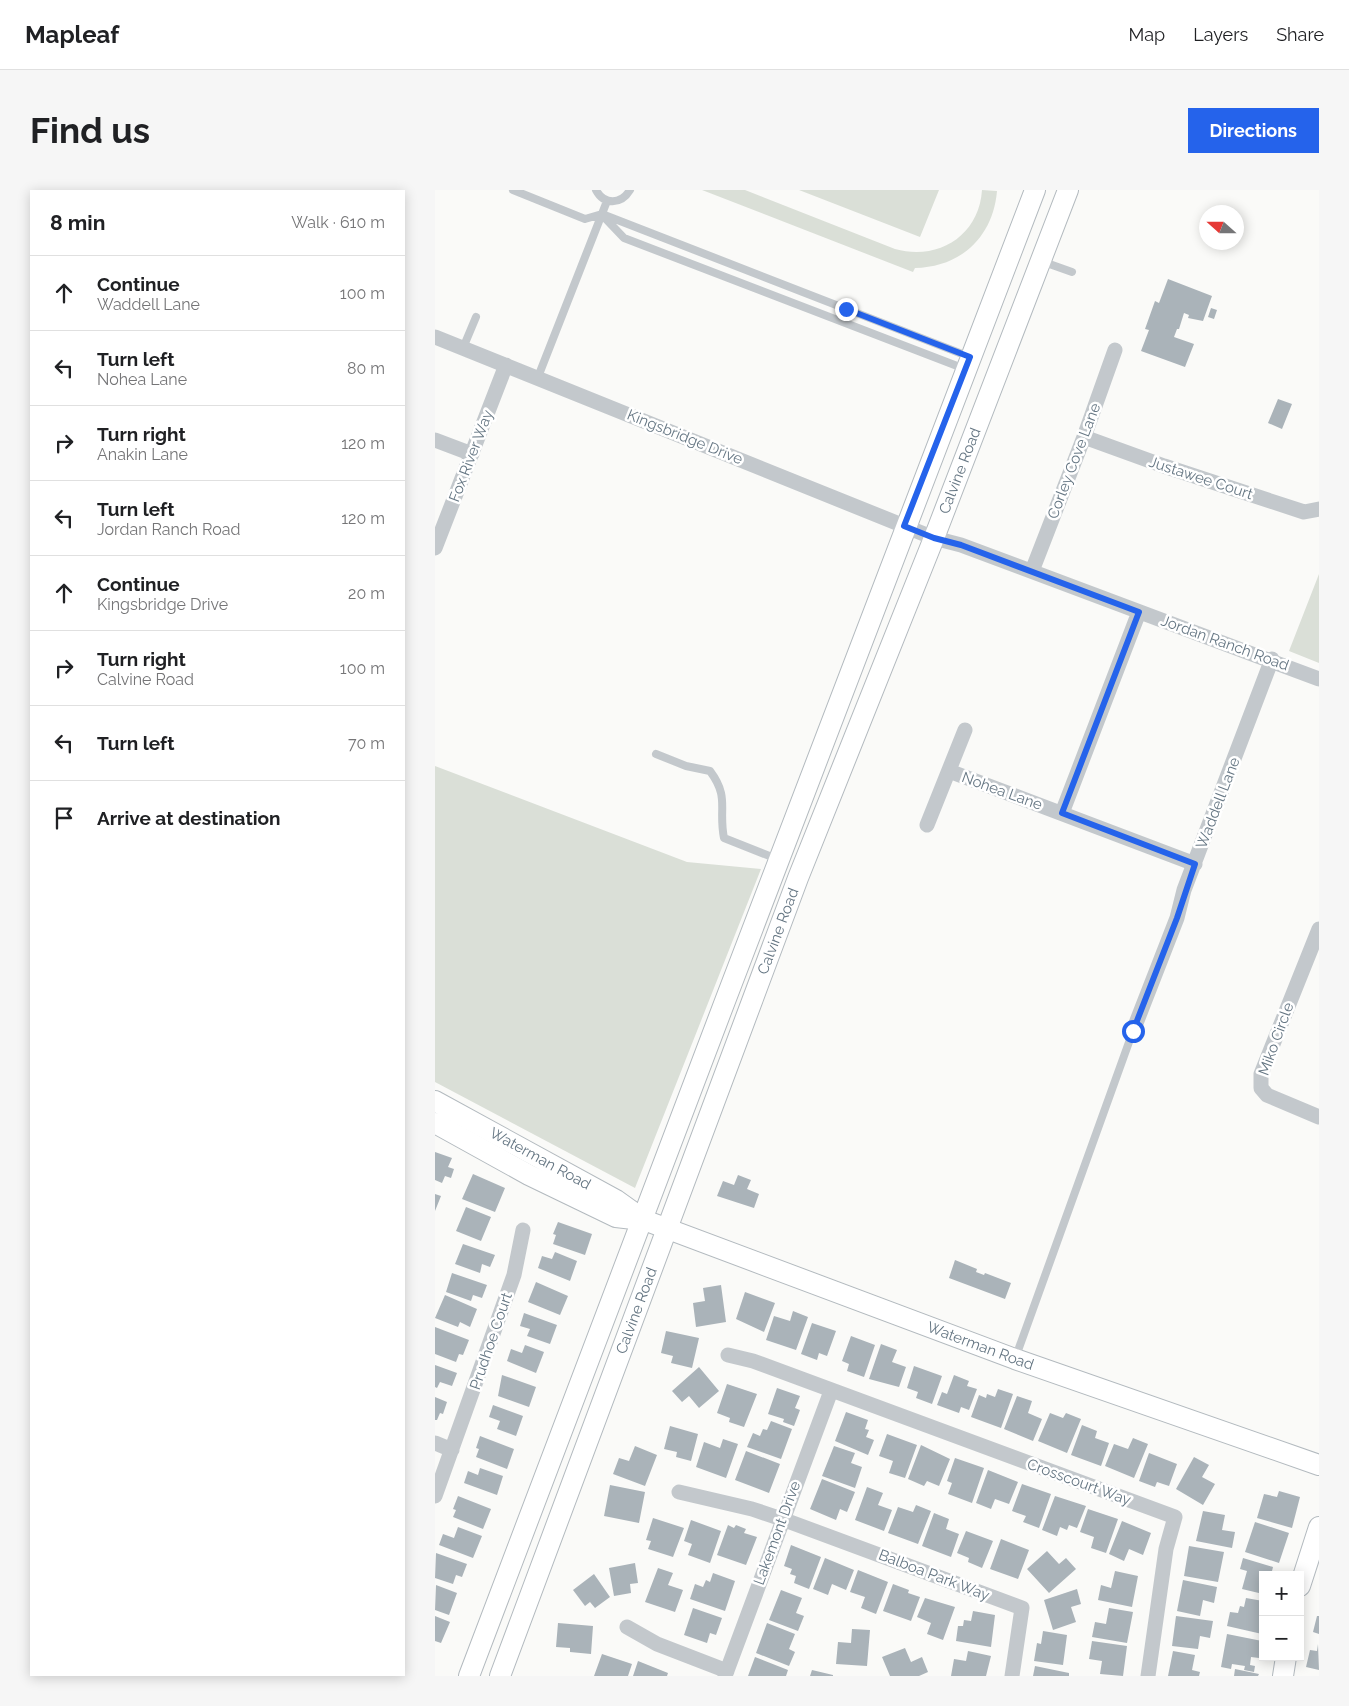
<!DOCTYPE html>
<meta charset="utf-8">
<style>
:root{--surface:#fff;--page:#f6f6f6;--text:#202124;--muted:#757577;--line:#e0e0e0;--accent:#2563eb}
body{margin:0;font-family:Raleway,sans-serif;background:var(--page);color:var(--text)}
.controls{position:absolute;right:15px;bottom:15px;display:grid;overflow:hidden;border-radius:0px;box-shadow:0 2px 12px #0003}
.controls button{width:45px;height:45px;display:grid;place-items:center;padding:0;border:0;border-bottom:1px solid var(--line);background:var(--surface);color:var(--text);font:25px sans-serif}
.compass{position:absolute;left:764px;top:15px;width:45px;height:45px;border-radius:50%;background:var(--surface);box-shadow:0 2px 12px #0003;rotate:291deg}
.stop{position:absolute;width:15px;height:15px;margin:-11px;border:4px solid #2563eb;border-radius:50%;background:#fff}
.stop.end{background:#2563eb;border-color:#fff;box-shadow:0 1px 5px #0008}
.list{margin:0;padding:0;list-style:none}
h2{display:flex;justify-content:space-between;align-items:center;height:65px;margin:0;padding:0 20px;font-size:21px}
h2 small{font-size:16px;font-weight:400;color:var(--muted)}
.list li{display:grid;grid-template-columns:32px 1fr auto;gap:15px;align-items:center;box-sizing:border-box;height:75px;padding:0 20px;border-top:1px solid var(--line)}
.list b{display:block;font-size:19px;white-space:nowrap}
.list p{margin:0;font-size:16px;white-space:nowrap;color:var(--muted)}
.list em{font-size:16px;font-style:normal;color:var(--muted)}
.icon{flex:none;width:28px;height:28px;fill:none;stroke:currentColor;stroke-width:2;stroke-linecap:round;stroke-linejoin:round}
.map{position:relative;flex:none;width:884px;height:1486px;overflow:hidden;border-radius:0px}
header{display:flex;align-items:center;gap:30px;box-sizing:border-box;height:70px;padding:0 25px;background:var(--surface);border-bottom:1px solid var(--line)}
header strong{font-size:24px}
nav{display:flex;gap:28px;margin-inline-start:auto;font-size:18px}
.intro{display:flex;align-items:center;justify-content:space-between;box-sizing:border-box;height:120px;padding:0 30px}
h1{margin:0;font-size:35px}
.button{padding:12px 22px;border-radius:0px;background:var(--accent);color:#fff;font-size:18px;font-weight:700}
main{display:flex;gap:30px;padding:0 30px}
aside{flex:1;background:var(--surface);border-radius:0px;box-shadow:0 2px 12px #0003}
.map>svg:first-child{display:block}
.green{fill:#dadfd7}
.building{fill:#aab3b9}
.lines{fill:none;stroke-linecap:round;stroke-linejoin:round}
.secondary-casing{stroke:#b3babf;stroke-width:22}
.lane{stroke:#c3c8cc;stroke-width:8}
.street{stroke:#c3c8cc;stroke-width:15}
.secondary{stroke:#fff;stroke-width:20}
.route{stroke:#2563eb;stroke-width:6}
.labels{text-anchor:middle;stroke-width:5;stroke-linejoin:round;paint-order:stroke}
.street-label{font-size:15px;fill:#657683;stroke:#fff}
</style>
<header>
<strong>Mapleaf</strong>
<nav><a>Map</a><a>Layers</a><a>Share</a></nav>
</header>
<div class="intro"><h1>Find us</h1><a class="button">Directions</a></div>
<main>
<aside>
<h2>8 min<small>Walk · 610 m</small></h2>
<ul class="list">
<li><svg class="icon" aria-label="ahead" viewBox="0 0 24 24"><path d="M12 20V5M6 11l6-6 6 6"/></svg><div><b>Continue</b><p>Waddell Lane</p></div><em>100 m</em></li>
<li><svg class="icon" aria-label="left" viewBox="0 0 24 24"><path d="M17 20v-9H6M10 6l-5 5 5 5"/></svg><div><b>Turn left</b><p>Nohea Lane</p></div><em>80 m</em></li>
<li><svg class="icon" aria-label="right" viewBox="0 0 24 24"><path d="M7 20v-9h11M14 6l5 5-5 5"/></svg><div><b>Turn right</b><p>Anakin Lane</p></div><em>120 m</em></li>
<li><svg class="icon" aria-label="left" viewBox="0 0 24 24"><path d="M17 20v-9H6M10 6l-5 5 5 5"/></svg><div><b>Turn left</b><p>Jordan Ranch Road</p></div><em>120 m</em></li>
<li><svg class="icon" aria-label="ahead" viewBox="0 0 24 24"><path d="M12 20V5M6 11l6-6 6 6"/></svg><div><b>Continue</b><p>Kingsbridge Drive</p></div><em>20 m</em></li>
<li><svg class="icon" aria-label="right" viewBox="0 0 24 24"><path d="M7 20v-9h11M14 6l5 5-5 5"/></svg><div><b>Turn right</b><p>Calvine Road</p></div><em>100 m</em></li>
<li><svg class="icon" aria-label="left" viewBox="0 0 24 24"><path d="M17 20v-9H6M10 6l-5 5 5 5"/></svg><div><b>Turn left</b></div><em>70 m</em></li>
<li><svg class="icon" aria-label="arrive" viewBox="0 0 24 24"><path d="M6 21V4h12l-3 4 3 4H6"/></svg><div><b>Arrive at destination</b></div></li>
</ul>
</aside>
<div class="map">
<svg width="884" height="1486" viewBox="0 0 884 1486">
<rect width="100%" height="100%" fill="#fafaf8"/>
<!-- green -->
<path class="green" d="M267 0H310L460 59C503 71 544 46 547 0L562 1C558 47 526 77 480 78L478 82Z
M364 0H504L485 47Z
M884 384V473L854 461Z
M0 576 252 672 326 679 200 998 0 892Z"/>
<!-- building -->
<path class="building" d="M733 89 777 106 768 131 753 128 754 125 749 123 744 139H742L739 147 759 154 750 177 706 161 714 140 710 139 720 111 724 113Z
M776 118 782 120 779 129 773 127Z
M843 209 857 214 847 239 833 233Z
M0 962 17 968 13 977 19 979 16 988 10 986 7 993 0 990Z
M38 984 70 998 60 1022 27 1009Z
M303 985 316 990 312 999 324 1004 319 1018 282 1006 288 991 299 995Z
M0 1004 6 1006 0 1021Z
M31 1017 56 1027 46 1051 21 1041Z
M123 1032 157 1044 150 1065 118 1054 121 1045 118 1044Z
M28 1054 60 1065 55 1077 47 1074 45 1083 20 1074Z
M120 1062 142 1071 135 1091 103 1078 107 1066 117 1069Z
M520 1070 542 1079 541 1082 549 1085 550 1083 576 1093 570 1109 514 1088Z
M17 1083 52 1095 47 1108 38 1105 36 1111 11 1102Z
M101 1092 133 1106 125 1125 93 1112Z
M286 1095 291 1132 261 1137 258 1113 270 1111 268 1098Z
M310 1102 340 1113 329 1142 301 1129Z
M10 1105 42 1119 35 1137 25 1132 23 1137 0 1128Z
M358 1121 373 1127 361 1160 331 1150 339 1126 355 1131Z
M89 1123 122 1135 115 1154 92 1146 95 1139 85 1136Z
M377 1133 401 1141 392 1166 384 1163 382 1170 366 1164Z
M0 1137 34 1150 28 1165 24 1164 21 1172 0 1164Z
M231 1141 264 1148 257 1178 236 1173 238 1166 226 1163Z
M416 1146 440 1155 429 1187 412 1181 414 1174 407 1171Z
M446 1154 462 1160 457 1172 471 1177 464 1197 434 1189Z
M90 1155 109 1162 101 1183 72 1171 76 1159 87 1163Z
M0 1175 22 1183 17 1196 5 1192 2 1198 0 1197Z
M479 1176 507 1186 497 1214 481 1208 483 1202 472 1198Z
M264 1177 284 1201 264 1218 254 1206 247 1212 237 1201Z
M67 1185 101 1197 94 1217 63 1206Z
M519 1185 534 1191 532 1196 542 1199 534 1220 526 1217 524 1223 502 1215 507 1202 512 1204Z
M292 1194 322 1204 309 1237 294 1232 295 1228 282 1223Z
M342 1198 365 1206 360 1218 365 1220 359 1236 348 1232 349 1229 333 1224Z
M563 1199 578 1204 566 1238 536 1227 544 1205 551 1208 552 1204 560 1207Z
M582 1206 597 1211 593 1223 607 1229 598 1251 569 1239Z
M0 1207 12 1212 8 1224 5 1223 2 1230H0Z
M58 1215 88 1226 81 1246 62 1239 65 1231 54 1227Z
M411 1222 433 1230 430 1239 434 1240 431 1247 439 1250 433 1265 400 1251Z
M615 1223 628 1228 631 1223 646 1229 632 1263 603 1251Z
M336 1231 357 1239 346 1269 312 1257 318 1243 325 1246 328 1239 332 1240Z
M647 1235 662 1241 660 1248 674 1253 666 1276 636 1265Z
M235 1236 263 1244 256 1271 241 1267 242 1262 229 1259Z
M452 1244 482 1255 470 1288 454 1283 458 1271 444 1266Z
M45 1246 79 1259 72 1279 41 1267 44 1259 41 1258Z
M698 1248 713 1254 699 1288 670 1276 679 1254 693 1259Z
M288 1249 303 1254 291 1288 261 1277 269 1252 285 1258Z
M486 1255 515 1269 504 1296 492 1291 489 1296 473 1289Z
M200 1256 222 1265 210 1296 178 1284 184 1268 194 1271Z
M399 1256 420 1263 416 1273 427 1277 420 1298 387 1286Z
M311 1261 345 1274 334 1303 300 1290Z
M714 1263 742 1274 734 1296 722 1292 720 1297 704 1291Z
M759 1267 774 1275 767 1287 780 1294 768 1315 741 1299Z
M520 1268 549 1278 537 1313 513 1304 517 1293 512 1291Z
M45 1278 68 1286 62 1305 29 1293 33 1281 43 1285Z
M553 1280 583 1292 574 1314 560 1309 556 1319 541 1313Z
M387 1289 420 1302 412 1322 405 1319 401 1330 375 1319Z
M587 1294 616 1304 604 1338 588 1332 591 1326 577 1321Z
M175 1295 210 1302 204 1333 169 1326Z
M432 1297 448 1303 443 1315 457 1320 449 1341 420 1330Z
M844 1301 865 1307 857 1338 822 1328 829 1304 842 1307Z
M23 1306 56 1319 48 1339 18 1327 21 1320 18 1319Z
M620 1306 651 1316 642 1338 634 1335 632 1340 625 1337 622 1346 607 1340Z
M481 1315 496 1321 483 1354 453 1343 463 1317 478 1322Z
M653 1319 683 1329 671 1363 656 1358 659 1347 645 1342Z
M768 1321 790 1325 787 1340 800 1342 797 1358 761 1351Z
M499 1323 514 1329 511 1339 524 1344 516 1367 487 1356Z
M218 1328 249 1338 238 1367 213 1359 216 1351 211 1350Z
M256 1330 286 1341 275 1373 253 1365 257 1354 249 1351Z
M687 1331 716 1343 708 1365 694 1359 689 1371 674 1364Z
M820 1332 854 1343 844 1373 810 1362Z
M293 1335 299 1338 301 1335 311 1339 309 1343 322 1347 311 1375 282 1365Z
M23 1337 47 1346 38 1368 4 1355 8 1344 19 1348Z
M531 1341 558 1351 547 1378 533 1372 534 1368 522 1363Z
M566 1349 594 1360 583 1389 555 1379Z
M356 1355 386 1367 374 1399 359 1393 361 1386 355 1384 357 1379 349 1376Z
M754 1356 789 1362 783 1392 749 1386Z
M612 1361 624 1374 631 1368 641 1379 614 1403 592 1379Z
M1 1363 32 1374 27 1387 21 1385 18 1394 0 1388Z
M390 1368 419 1380 411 1400 397 1394 393 1405 378 1399Z
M808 1368 838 1377 836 1385H828V1404L807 1399 812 1381 805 1379Z
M200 1373 203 1393 195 1394 196 1403 179 1406 174 1378Z
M223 1378 238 1383 233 1395 248 1400 240 1422 210 1412Z
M423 1380 453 1392 441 1424 426 1418 430 1407 415 1402Z
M680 1381 703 1386 697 1417 663 1410 666 1395 676 1398Z
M278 1383 300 1391 290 1421 255 1409 260 1394 268 1397 271 1390 275 1392Z
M159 1384 175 1407 160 1418 155 1412 150 1416 138 1400Z
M748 1390 782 1397 779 1413 768 1410 765 1426 742 1421Z
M458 1394 474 1400 473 1403 485 1407 476 1431 448 1421Z
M1 1395 22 1403 14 1425 0 1420Z
M642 1399 646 1414 636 1417 641 1432 618 1440 609 1410Z
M346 1400 367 1408 361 1423 369 1426 363 1441 334 1430Z
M490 1408 520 1417 508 1450 492 1444 496 1433 482 1427Z
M811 1408 828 1411 827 1444 792 1436 795 1422 803 1423 805 1416 809 1417Z
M258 1418 287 1428 281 1445 275 1443 272 1453 249 1445Z
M674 1418 698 1422 692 1453 657 1447 660 1432 671 1434Z
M538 1421 560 1425 556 1457 521 1451 523 1436H528L529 1430 536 1431Z
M0 1426 15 1432 6 1453 0 1451Z
M741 1426 778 1431 775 1448 765 1446 763 1459 737 1456Z
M882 1426H884V1444L878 1442Z
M123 1433 158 1436 156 1464 135 1462V1458L121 1457Z
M332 1433 360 1444 354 1459 360 1462 354 1476 321 1463Z
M417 1439 435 1440 432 1476 401 1474 403 1452 416 1453Z
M608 1441 632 1445 628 1475 599 1471 602 1453 606 1454Z
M792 1444 827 1451 824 1468 816 1467 815 1475 820 1476 819 1482 809 1480 810 1476 797 1474 796 1479 786 1477Z
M657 1451 692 1456 688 1486 665 1484 667 1471 654 1469Z
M883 1454 884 1480 871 1477 875 1460 882 1461Z
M470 1458 476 1472 487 1467 493 1482 484 1486H455L447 1467Z
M533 1461 556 1466 551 1486H516L519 1469 531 1471Z
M738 1461 760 1465 757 1480 765 1482 764 1486H733Z
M167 1464 197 1474 193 1486H159Z
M320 1467 353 1480 351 1486H313Z
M203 1471 233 1483 232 1486H198Z
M600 1476 634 1483V1486H598Z
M800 1479 824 1484 823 1486H799Z
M377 1480 398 1485V1486H375Z"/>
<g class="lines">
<!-- secondary casing -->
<g class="secondary-casing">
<g id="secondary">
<path id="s1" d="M0 911 181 1010 209 1030 580 1169 884 1275"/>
<path d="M0 933 94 985 181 1027 207 1030"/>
<path d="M865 1396 884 1337"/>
<path d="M34 1486C224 991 407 494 600 0"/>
<path id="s2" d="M65 1486 363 688 499 348 633 0"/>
<path d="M848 1486 851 1467"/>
</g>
</g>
<!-- lane -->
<path class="lane" d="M78 0 150 29 167 24 535 167
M161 0C169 15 186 15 195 0
M168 26 189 48 530 179
M606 71 637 82
M28 158 41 127
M103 187 172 11
M221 564 251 576 275 581C295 608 283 618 289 648L342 669
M580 1169 698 841"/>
<!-- street -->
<path class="street" d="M0 147 499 348 526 355 884 489
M649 247 729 276 869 322 884 319
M0 250 37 264
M0 358 71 175
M597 381 649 247 680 160
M514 581 760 674
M627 623 704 422
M492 635 530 540
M884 739 826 884V898L832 905 884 927
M698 841 742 728 749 700 837 469
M293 1165 318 1171 740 1327 731 1359 713 1486
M0 1253 17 1260
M244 1302 317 1319 347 1329 587 1418 577 1486
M0 1306 79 1085 88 1040
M192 1437 222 1454 292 1481
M290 1486 396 1201"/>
<!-- secondary -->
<use href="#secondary" class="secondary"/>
</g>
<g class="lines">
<!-- route -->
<path class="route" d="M411 119 535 167 469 336 499 348 526 355 704 422 627 623 760 674 742 728 698 841"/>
</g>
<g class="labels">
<!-- street labels -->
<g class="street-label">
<text transform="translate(250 247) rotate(22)" y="5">Kingsbridge Drive</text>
<text transform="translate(36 266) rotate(-69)" y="5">Fox River Way</text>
<text transform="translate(639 271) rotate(-69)" y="5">Corley Cove Lane</text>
<text dy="5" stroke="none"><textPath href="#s2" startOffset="1290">Calvine Road</textPath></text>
<text transform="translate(766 288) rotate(18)" y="5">Justawee Court</text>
<text transform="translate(790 453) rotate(20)" y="5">Jordan Ranch Road</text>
<text transform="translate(567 601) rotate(20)" y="5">Nohea Lane</text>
<text transform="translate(783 613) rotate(-69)" y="5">Waddell Lane</text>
<text dy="5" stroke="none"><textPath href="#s2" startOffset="795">Calvine Road</textPath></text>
<text transform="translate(841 849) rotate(-70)" y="5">Miko Circle</text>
<text dy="5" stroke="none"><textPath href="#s1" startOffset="120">Waterman Road</textPath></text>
<text dy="5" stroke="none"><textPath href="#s2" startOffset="390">Calvine Road</textPath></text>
<text transform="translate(56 1151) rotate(-71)" y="5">Prudhoe Court</text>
<text dy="5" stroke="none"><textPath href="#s1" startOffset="600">Waterman Road</textPath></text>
<text transform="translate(644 1292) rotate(20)" y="5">Crosscourt Way</text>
<text transform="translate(342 1343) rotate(-70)" y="5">Lakemont Drive</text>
<text transform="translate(499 1385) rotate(21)" y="5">Balboa Park Way</text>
</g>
</g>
</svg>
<div class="controls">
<button>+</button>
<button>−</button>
</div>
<svg class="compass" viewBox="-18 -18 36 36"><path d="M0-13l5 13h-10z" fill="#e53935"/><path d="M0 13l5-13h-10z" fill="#757577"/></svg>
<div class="stop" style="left:698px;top:841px"></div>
<div class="stop end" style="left:411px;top:119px"></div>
</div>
</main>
